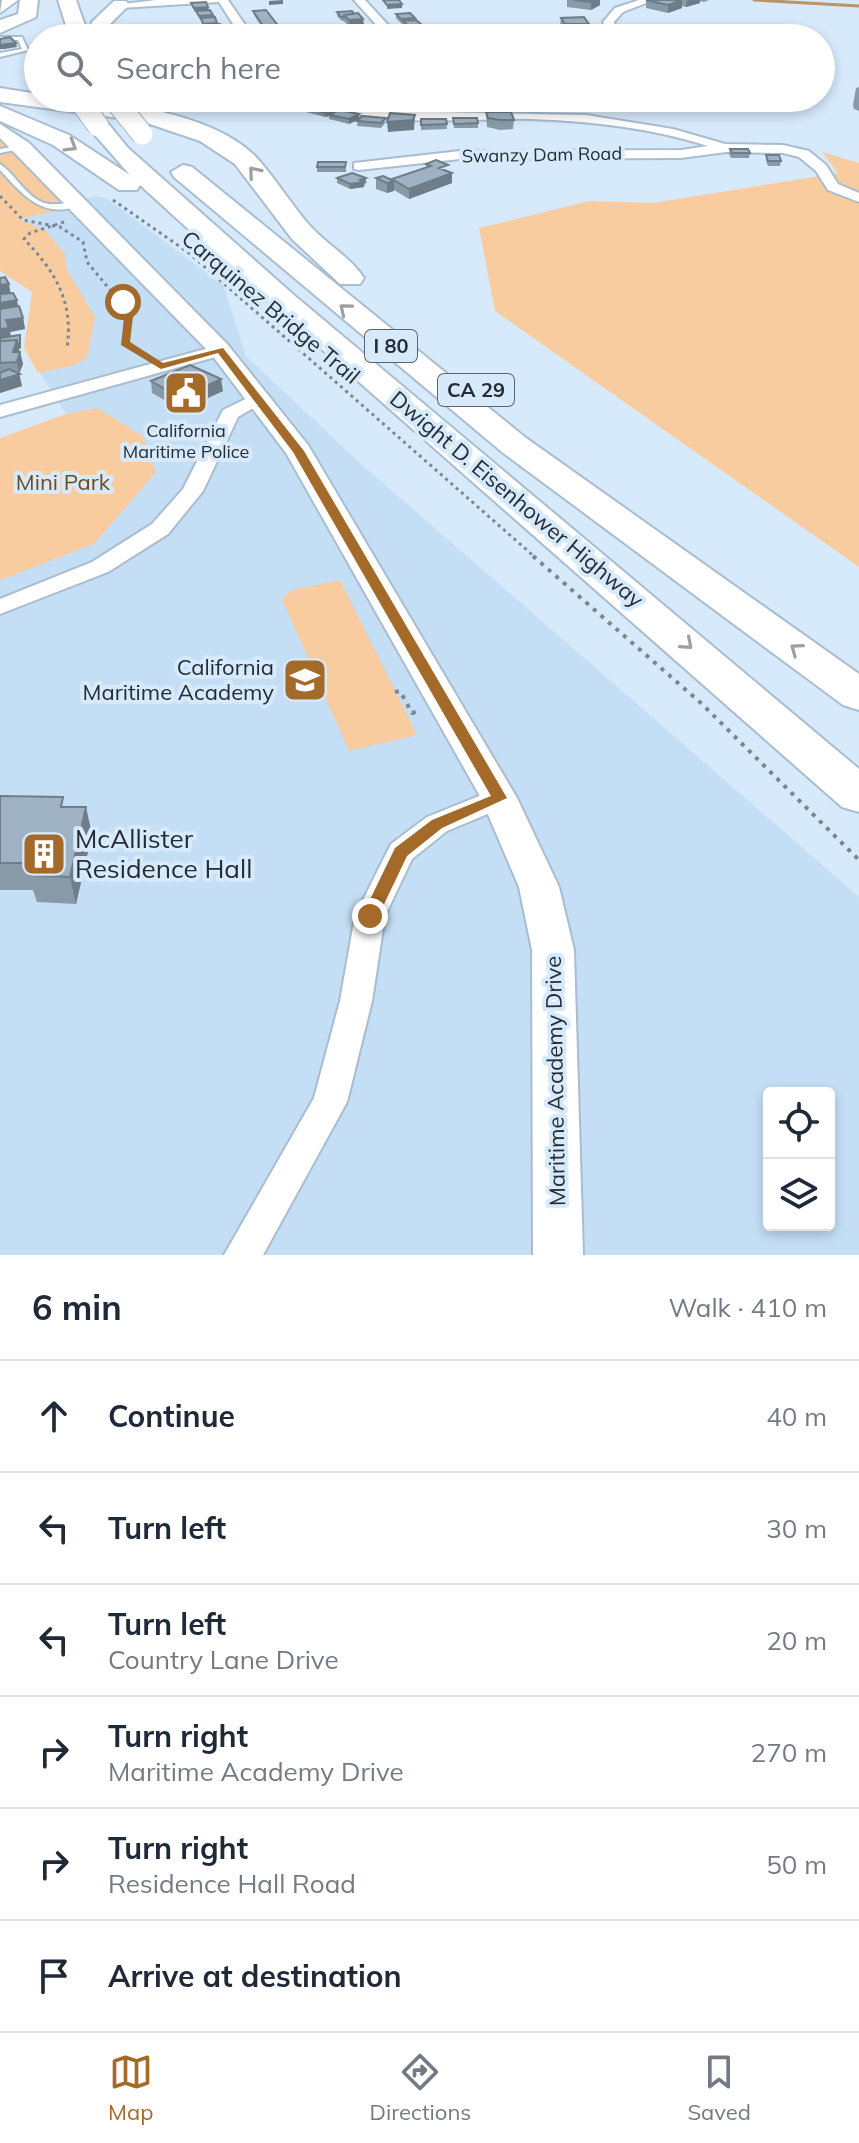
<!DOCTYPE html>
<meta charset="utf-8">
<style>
:root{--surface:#fff;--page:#f2f2f3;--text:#1f2937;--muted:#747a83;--line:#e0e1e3;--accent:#a46a29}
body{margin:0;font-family:Mulish,sans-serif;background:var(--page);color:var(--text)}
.controls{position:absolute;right:24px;bottom:24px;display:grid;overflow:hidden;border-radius:8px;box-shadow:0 4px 12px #0003}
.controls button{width:72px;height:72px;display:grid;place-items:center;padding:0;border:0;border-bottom:2px solid var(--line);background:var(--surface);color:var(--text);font:40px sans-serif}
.stop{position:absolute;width:24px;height:24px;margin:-18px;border:6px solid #a46a29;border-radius:50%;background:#fff}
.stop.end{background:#a46a29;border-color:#fff;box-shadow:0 2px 8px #0008}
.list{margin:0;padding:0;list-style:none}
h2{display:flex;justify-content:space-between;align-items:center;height:104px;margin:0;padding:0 32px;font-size:34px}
h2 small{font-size:26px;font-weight:400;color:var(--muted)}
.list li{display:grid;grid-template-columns:52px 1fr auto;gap:24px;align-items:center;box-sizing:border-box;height:112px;padding:0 32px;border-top:2px solid var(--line)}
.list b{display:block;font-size:30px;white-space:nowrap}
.list p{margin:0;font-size:26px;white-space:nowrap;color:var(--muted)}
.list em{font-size:26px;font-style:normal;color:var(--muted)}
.icon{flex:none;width:44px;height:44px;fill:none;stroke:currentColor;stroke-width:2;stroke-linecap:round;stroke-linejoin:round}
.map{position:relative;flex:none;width:859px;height:1255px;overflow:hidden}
.search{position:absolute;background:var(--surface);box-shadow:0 4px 12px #0003;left:24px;right:24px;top:24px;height:88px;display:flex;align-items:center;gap:20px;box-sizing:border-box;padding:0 28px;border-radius:44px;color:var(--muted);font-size:30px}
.sheet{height:776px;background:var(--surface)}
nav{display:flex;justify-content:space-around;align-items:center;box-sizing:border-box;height:112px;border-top:2px solid var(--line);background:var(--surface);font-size:22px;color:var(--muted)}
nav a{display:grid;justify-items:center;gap:4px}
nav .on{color:var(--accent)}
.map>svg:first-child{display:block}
.built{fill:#c4def5;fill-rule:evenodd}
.green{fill:#f9cca0}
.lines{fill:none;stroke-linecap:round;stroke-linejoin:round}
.stream{stroke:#bc9268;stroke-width:3}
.lane-casing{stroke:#a9bdce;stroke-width:4}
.street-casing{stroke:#a9bdce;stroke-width:4}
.secondary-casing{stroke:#a9bdce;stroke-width:4}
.highway-casing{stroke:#a9bdce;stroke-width:4}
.path-far1{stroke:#7a8793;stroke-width:3;stroke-dasharray:3 4;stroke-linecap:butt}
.path{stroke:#7a8793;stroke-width:4;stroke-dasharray:4 6;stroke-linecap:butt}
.lane{fill:#fff;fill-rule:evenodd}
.street{fill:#fff;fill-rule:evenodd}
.secondary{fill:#fff;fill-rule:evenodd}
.highway{fill:#fff;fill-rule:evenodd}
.highway-bridge-casing{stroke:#a9bdce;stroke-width:23;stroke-linecap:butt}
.highway-bridge{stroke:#fff;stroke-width:21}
.wall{fill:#8899a8}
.shaded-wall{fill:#6f7d88}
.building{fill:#9eb2c3;stroke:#6f7d88;stroke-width:2}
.oneway{stroke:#9da0a3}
.route{fill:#a46a29}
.labels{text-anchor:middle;stroke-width:8;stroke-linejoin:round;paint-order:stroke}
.far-street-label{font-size:18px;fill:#252c33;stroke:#d6eafc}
.far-poi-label{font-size:18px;fill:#252c33;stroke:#d6eafc}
.shield{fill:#d6eafc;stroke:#5a656f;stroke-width:2}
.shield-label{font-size:20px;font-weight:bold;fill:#252c33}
.street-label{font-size:22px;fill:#252c33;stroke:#d6eafc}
.park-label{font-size:22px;fill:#724819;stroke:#d6eafc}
.poi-label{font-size:22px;fill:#252c33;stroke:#d6eafc;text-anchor:end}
.near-poi-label{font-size:26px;fill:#252c33;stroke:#d6eafc;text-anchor:start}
</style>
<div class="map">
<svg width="859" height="1255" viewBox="0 0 859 1255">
<rect width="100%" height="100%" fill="#d6eafc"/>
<!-- built -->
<path class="built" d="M0 123 26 139 86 198 96 196 109 200 223 285 246 356 361 464 859 897V1255H0V439L66 414 24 348 32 292 0 271ZM769 1093H829V1225H769Z"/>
<!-- green -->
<path class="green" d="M0 140 68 209 18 219 45 230 66 256V268L95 317 87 358 72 366 38 373 24 348 32 292 0 271Z
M822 152 859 163V567L495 311 479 228 589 201 653 203 838 173Z
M97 408 143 436 156 472 94 544 0 580V438L66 414Z
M340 580 417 735 349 751 282 599 292 590Z"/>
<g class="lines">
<!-- stream -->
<path class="stream" d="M754 0 859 6"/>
<!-- lane casing -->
<g class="lane-casing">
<path id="lane" d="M0 37H22L28 50 0 57V53L22 49 18 40 0 41Z
M23 145 25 146V148L0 153V149Z
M0 164C16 175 25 196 44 203 57 207 71 200 83 204 44 221 24 196 0 170Z"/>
</g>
<!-- street casing -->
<g class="street-casing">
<path id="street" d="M228 0 254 38H242L219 2 120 8 115 5 156 0Z
M354 0H365L400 38H388Z
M639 0H654L623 12 614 22 616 28 633 38C618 38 608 37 603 22L615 8Z
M320 98H337L392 111 586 115 673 129 725 144 783 145 809 151 826 165 838 184 859 193V202L828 190 816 171 799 157 783 153 726 152 681 158 460 159 359 170 354 169V163L460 151 681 150 708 146C652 128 590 121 531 119 478 117 362 132 320 98Z
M220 345 226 346V354L0 417V405Z
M258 393 268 399 238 417 203 491 168 534 108 572 0 614V599L92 562 152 524 183 489 223 410Z
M499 788 509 791 513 798 509 805 447 831 412 859 385 916 372 1001 347 1102 263 1255H224L314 1098 340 1001 355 916 391 844 427 817Z"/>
</g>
<!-- secondary casing -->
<g class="secondary-casing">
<path id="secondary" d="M2 0H18L0 13Z
M0 124 29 143 228 345 308 445 517 798 559 887 574 950 583 1255H533L532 950 519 887 481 798 286 453 212 355 0 138Z"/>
</g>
<!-- highway casing -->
<g class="highway-casing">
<path id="highway" d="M20 0H38L36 17 0 33V20L18 14Z
M58 0H76L89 37 92 22 114 1H126L129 5 110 24 109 38H70Z
M0 88 38 94V98C100 98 208 110 254 155 275 177 291 205 311 227 328 245 351 258 364 278L360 284H340L292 239 235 164 200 141 141 121 0 102Z
M0 106 69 135 130 175 87 126 98 119 106 121 128 148 295 296 859 769V812L842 807 275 308 140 185 137 190H119L53 145 0 121Z
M183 165 192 167 526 438 859 674V710L843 705 502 452 174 177 171 172Z"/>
</g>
<!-- path-far1 -->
<path class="path-far1" d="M0 196 23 220 60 227 83 242 87 262 126 309 125 343 142 353
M113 200 189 253 536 558
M64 222 30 233 24 239C55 271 74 302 67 348"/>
<!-- path -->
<path class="path" d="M533 556 702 704 859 860
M395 692 400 691 412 713 419 711"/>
<!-- lane -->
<use href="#lane" class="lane"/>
<!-- street -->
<use href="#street" class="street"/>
<!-- secondary -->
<use href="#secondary" class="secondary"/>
<!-- highway -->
<use href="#highway" class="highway"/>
<!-- highway-bridge casing -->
<g class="highway-bridge-casing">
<path id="highway-bridge" d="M78 98 98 126
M113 98 142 134"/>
</g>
<!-- highway-bridge -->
<use href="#highway-bridge" class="highway-bridge"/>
</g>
<!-- wall -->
<path class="wall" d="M567 0H600V5L591 10 567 7Z
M646 0H709L704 2 700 1V3L686 7 682 6V8L668 13 646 8Z
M191 3 208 7 209 10 217 24 223 30 228 38H210L205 28H204L201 20H200L196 12H195L192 7Z
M253 11 287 38H269L254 15Z
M337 12 354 14 363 19 364 25 374 36 380 38H355L350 28 344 21H342L337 16Z
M396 14 415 20 422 25V28L435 38H415L411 33V30L409 31 396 18Z
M561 18 589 24V27L608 35 627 38H572L570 37 571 32 565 33 560 26Z
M859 87V111L854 109 853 105 856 88Z
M281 98H309L316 104 335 112 359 119 386 122 381 128 357 126 358 120 349 124 329 119V116L325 117 306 112V109L301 110 290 103V101H286Z
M375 98H413V100L403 106 375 102Z
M423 98H447V107H423Z
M482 98V106L459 107 458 101Z
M488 98 513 101V105L489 106Z
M545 98 544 107 520 106V102Z
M486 112 514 120 513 129 500 130 487 127Z
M453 118 478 123V128H454Z
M421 119H446L447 129 421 130Z
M730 149 750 153 749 158H731L729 154Z
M766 155 781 161 780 166H768L766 160Z
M346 162V172H317V167Z
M426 164 452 173V183L409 199 394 190 387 193 376 189V178L392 180 426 168Z
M337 178H366V183L364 184V187L350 189 337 183Z
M0 278 11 293 18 306 23 318 25 329 10 332 11 336 21 341V348L19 349 23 364 19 373 22 386 0 393Z
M151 381 223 391 182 410 152 393Z
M0 796 65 807 92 834 76 904 37 902 33 890H0Z"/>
<!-- shaded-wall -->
<path class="shaded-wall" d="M283 0V4L269 5V1Z
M595 0H600V5L591 10V2Z
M682 0V8L668 13V5Z
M687 0H700V3L686 7Z
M402 4V8L387 9V5Z
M208 7 209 11 195 12 194 8Z
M363 19 364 27 350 26 349 28V20Z
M422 25V29L409 31V26Z
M608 32V38H582V35Z
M433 34V38H416V35Z
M16 43 17 47 4 49 1 45Z
M403 98H413V100L403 106Z
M316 102 317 107 306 108V109L301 110 300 105Z
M335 108 336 113 325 117V113Z
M359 114V119L349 124V119Z
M415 115 414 130 388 132 387 122Z
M452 173V183L409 199V189Z
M366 178 364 187 350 189V184Z
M394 181V191L387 193V183Z
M9 284 11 295 0 297V285Z
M17 300 19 311 0 315V303Z
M23 318 25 329 10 332 11 339 0 341V329L6 320Z
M20 335 21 348 19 349V352L15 364 13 352Z
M20 352 23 364 19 374 22 386 0 393V380L19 374 17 362Z
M221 379 223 391 182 410 181 398Z
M86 807 92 834 76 904 70 877Z"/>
<!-- building -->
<path class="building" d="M383 0H399L402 4 387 5Z
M574 0H595L591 2Z
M646 0H682L668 5Z
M206 2 208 7 194 8 191 3Z
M210 10 213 15 199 16 196 11Z
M266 10 287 37 271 38 253 11Z
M352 11 354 14 344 15V17H341L337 12Z
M358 13 363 19 349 20 344 15Z
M410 13 415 18 401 19 396 14Z
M215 17 217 23 203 24 201 18Z
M584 17 589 24H565L561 18Z
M416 20 422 25 409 26 403 21Z
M220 24 223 30 218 32H225L228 38H212L205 25Z
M364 25 374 36 357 37 350 26Z
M596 26 608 32 582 35 571 29Z
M428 28 433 34 416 35 411 29Z
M613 34 627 38H598Z
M378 35 380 38H357L356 37Z
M10 37 16 43 1 45 4 48H0V39Z
M290 98H309L316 102 300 105Z
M423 98H447V102L423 103Z
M459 98H482L483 102H459Z
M489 98H513V101H489Z
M521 98H545L544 103 520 102Z
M317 104 335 108 325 113 306 108Z
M339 110 359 114 349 119 329 115Z
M486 112H511L514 120H500L488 118Z
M390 113 415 115 413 120 387 122Z
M362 116 386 118 381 123 357 121Z
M453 118H477L478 123 454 124Z
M421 119H446L447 124 421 125Z
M730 149H748L750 153H732Z
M766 155H779L781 161H768Z
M436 160 448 165 439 168 452 173 409 189 392 179 431 166 426 164Z
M318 162H346L345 167H317Z
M352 173 366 178 360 180 364 182 350 184 337 178Z
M383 176 394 181 387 183 376 178Z
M5 277 9 284 0 285V278Z
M13 293 17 300 0 303V294Z
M19 306 23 318 6 320 9 328 0 329V309Z
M20 335V343H17V340L0 341V338Z
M17 340 13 352H20L17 362 0 363V341Z
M190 365 221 379 181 398 151 381Z
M9 369 20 374 0 380V373Z
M0 796 63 797 61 807H86L70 877 30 875 34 863H0Z"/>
<!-- one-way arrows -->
<defs><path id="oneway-chevron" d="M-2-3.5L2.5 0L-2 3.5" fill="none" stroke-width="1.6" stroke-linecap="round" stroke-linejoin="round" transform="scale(2)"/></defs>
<g class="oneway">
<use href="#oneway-chevron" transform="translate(71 146) rotate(31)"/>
<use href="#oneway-chevron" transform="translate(254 172) rotate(-130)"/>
<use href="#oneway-chevron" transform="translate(345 309) rotate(-140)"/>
<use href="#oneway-chevron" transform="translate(687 644) rotate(41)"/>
<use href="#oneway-chevron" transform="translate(796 649) rotate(-144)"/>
</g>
<!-- route -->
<path class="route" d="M123 299 133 317 130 342 163 363 223 348 304 451 507 798 442 828 407 856 376 921H364L362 916 395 848 432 820 491 796 293 452 218 353 161 369 121 345 124 317 119 302Z"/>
<!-- icons -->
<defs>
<g id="civic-square" transform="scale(2.3)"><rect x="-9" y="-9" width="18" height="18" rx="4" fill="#a46a29" stroke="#d6eafc"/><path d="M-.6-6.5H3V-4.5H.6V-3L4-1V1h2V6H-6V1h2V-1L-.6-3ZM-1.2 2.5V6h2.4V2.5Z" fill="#fff"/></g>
<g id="university-square" transform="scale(2.3)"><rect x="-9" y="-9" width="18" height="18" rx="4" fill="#a46a29" stroke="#d6eafc"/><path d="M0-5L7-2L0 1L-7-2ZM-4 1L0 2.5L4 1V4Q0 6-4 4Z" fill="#fff"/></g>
<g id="building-square" transform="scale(2.3)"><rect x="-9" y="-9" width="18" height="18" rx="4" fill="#a46a29" stroke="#d6eafc"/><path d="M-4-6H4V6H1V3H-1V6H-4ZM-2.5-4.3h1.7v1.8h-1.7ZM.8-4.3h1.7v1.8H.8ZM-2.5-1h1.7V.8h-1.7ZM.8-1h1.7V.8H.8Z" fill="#fff"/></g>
</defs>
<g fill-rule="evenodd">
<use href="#civic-square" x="186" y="393"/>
<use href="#university-square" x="305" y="680"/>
<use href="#building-square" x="44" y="854"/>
</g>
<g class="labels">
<!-- far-street labels -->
<g class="far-street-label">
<text transform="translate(542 155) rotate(-1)" y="6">Swanzy Dam Road</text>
</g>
<!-- far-poi labels -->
<g class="far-poi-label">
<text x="186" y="437">California<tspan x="186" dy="21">Maritime Police</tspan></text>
</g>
<!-- shield labels -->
<g class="shield">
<rect x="365" y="330" width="52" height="32" rx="6"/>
<rect x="438" y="374" width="76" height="32" rx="6"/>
</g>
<g class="shield-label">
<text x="391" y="353">I 80</text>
<text x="476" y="397">CA 29</text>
</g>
<!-- street labels -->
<g class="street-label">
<text transform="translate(271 307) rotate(40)" y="8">Carquinez Bridge Trail</text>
<text transform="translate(517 499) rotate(40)" y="8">Dwight D. Eisenhower Highway</text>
<text transform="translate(555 1081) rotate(-91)" y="8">Maritime Academy Drive</text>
</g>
<!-- park labels -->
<g class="park-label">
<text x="63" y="490">Mini Park</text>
</g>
<!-- poi labels -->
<g class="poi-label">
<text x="274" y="675">California<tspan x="274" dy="25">Maritime Academy</tspan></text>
</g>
<!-- near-poi labels -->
<g class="near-poi-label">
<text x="75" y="848">McAllister<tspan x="75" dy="30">Residence Hall</tspan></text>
</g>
</g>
</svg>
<div class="controls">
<button><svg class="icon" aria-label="locate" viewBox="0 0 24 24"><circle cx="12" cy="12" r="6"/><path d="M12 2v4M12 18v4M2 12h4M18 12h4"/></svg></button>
<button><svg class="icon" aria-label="layers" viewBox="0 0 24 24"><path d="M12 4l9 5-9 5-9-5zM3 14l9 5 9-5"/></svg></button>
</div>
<div class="stop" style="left:123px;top:302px"></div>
<div class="stop end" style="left:370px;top:916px"></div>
<div class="search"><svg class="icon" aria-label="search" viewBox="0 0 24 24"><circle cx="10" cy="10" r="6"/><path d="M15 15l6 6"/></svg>Search here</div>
</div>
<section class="sheet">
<h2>6 min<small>Walk · 410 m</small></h2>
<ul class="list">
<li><svg class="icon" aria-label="ahead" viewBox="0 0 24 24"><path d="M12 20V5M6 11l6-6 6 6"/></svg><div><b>Continue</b></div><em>40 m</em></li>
<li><svg class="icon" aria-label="left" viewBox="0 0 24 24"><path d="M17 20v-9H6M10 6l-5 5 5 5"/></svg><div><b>Turn left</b></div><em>30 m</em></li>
<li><svg class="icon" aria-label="left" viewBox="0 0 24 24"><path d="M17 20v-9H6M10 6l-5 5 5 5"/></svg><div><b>Turn left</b><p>Country Lane Drive</p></div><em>20 m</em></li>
<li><svg class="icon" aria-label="right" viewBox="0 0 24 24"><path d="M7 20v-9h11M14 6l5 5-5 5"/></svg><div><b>Turn right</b><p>Maritime Academy Drive</p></div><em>270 m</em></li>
<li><svg class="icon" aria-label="right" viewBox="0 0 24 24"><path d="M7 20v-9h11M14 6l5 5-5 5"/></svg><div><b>Turn right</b><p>Residence Hall Road</p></div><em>50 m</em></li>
<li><svg class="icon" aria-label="arrive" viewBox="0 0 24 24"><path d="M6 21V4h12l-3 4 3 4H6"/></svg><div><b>Arrive at destination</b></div></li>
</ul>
</section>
<nav>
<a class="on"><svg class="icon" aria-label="map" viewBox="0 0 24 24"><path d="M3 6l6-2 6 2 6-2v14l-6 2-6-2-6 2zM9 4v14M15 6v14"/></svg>Map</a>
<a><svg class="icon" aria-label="directions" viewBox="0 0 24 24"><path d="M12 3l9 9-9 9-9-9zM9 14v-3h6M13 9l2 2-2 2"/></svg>Directions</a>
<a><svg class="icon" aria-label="saved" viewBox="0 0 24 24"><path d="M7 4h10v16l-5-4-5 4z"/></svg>Saved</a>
</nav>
